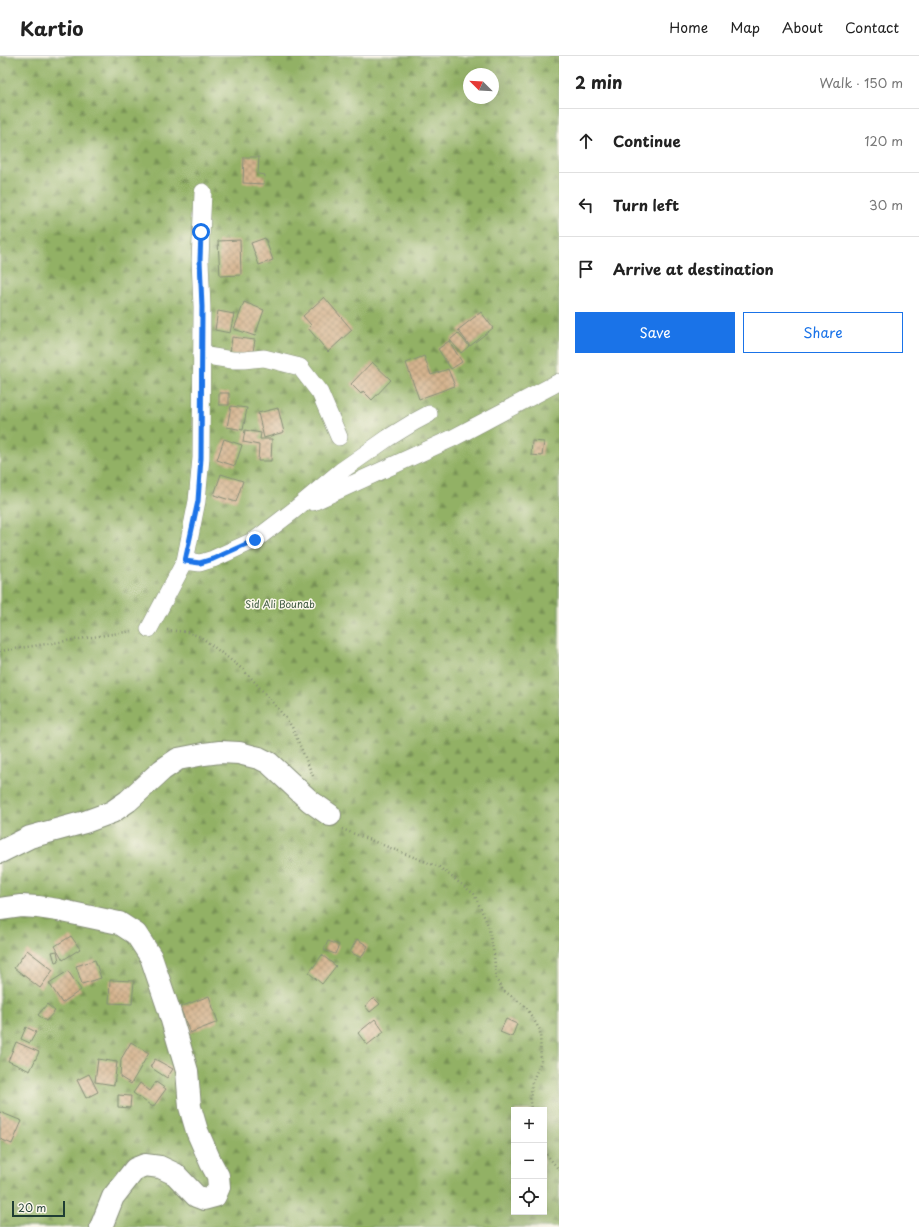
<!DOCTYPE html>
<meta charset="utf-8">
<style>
:root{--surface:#fff;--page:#f2f2f2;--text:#222;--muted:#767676;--line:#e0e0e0;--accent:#1a73e8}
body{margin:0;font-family:"Playpen Sans",sans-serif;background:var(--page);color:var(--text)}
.controls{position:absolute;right:12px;bottom:12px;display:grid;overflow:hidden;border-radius:0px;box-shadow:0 4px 16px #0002}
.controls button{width:36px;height:36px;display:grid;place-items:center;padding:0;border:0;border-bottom:1px solid var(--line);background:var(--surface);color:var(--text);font:20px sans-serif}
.compass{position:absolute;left:463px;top:12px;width:36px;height:36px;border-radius:50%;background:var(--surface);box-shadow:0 4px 16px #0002;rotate:294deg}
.scale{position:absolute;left:12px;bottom:10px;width:53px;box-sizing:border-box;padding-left:4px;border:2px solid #1f3d34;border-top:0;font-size:11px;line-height:14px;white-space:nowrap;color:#1f3d34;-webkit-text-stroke:3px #fbf7ec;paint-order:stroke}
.stop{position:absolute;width:12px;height:12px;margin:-9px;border:3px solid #1a73e8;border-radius:50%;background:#fff}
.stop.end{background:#1a73e8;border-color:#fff;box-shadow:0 1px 4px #0008}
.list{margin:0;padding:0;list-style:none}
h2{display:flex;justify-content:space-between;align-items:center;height:52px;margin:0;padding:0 16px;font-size:17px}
h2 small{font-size:13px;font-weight:400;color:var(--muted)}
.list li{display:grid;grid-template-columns:26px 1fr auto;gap:12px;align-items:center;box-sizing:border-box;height:64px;padding:0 16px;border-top:1px solid var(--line)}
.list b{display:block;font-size:15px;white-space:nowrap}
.list em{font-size:13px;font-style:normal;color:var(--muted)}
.actions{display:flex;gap:8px;padding:12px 16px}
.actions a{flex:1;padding:9px 0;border:1px solid var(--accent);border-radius:0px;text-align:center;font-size:14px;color:var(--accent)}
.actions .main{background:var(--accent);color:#fff}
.icon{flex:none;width:22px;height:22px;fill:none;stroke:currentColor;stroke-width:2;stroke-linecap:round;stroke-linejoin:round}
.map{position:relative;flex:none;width:559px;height:1171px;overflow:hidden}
header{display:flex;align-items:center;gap:24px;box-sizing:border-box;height:56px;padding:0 20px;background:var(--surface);border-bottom:1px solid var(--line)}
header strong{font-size:19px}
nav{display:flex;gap:22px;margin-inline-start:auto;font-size:14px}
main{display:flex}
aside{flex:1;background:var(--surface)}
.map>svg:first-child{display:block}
.forest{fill:url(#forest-firs);stroke:#58774c;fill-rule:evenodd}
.building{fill:url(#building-cross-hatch)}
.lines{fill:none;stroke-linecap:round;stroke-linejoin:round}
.street-casing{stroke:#868e78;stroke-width:18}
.secondary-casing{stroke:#868e78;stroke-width:24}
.path{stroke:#868e78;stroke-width:2.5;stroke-dasharray:1 3;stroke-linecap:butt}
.street{stroke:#fff;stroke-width:17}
.secondary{stroke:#fff;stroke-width:22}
.route{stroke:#1a73e8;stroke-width:5}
.labels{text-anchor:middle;stroke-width:3;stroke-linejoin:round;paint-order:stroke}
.park-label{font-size:10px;fill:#3e5a41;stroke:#fbf7ec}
</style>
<header>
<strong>Kartio</strong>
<nav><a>Home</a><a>Map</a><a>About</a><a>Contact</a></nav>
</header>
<main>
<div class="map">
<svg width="559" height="1171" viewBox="0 0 559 1171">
<defs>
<pattern id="forest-firs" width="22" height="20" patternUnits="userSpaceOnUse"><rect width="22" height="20" fill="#92b165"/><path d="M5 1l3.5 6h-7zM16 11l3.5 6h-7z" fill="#779154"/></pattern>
<pattern id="building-cross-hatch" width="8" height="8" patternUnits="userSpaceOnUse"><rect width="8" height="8" fill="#d5b48f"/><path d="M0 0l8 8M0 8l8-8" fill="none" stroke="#ac9476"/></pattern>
</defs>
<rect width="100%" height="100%" fill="#fbf7ec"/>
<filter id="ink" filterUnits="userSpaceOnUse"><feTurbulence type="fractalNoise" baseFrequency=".025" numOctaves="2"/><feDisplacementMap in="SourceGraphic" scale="8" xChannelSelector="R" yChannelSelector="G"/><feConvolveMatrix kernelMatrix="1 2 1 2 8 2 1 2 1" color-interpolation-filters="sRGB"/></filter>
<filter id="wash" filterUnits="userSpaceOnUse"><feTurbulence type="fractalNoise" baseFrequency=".012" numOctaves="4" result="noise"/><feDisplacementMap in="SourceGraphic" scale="16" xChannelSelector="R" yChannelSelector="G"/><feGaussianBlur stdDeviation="0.9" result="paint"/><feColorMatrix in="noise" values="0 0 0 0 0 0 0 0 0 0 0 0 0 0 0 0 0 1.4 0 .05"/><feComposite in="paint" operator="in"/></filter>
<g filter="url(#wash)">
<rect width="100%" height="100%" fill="#eddfbd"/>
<!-- forest -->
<path class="forest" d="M0 0H559V1171H0ZM469 18H493V42H469ZM514 1054H544V1156H514Z"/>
<g id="blocks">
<!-- building -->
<path class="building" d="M244 101H259L258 118 265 119 264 128 243 127Z
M265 182 273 204 259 209 251 187Z
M240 184 241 219 220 220 218 185Z
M324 241 352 274 328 296 308 272 311 269 303 260Z
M244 246 264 254 255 280 234 273Z
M218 255 234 258 230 277 215 274Z
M481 256 493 272 470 290 458 274Z
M458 277 469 290 461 297 450 284Z
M232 281 255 284 252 301 230 298Z
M449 285 462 306 451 313 438 293Z
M424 300 431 319 448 313 455 330 419 343 406 307Z
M372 306 391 324 372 344 363 335 361 338 351 328Z
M219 337H229V349H219Z
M231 350 247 352 243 374 227 371Z
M278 352 284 376 264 382 258 357Z
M245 374 261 377 260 383H272L271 405H258L259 389 243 386Z
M224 383 242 389 235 410 217 404Z
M532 385 544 386 542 400 531 399Z
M221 418 243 425 236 446 214 439Z
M71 880 80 893 63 904 55 890Z
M357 883 368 890 361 902 350 896Z
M328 885 339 889 335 898 324 894Z
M27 894 53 914 40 932 14 912Z
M57 895 59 905 55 906 52 896Z
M322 899 336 910 322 928 309 917Z
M95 904 101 922 82 928 76 910Z
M68 915 81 934 62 947 49 927Z
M110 924 134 925 132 948 109 947Z
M209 940 218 966 190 977 180 951Z
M374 942 380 948 370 956 365 950Z
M47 948 55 955 46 965 38 959Z
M375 963 384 976 367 989 358 977Z
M506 963 517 968 512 981 500 976Z
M26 971 36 976 30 987 21 983Z
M16 986 39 996 30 1015 8 1005Z
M131 986 149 997 131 1028 120 1021 121 1003Z
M98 1003 117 1006 114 1029 95 1026Z
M155 1003 173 1013 167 1022 150 1011Z
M89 1018 98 1036 86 1042 77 1024Z
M156 1026 166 1033 153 1051 133 1037 140 1027 150 1035Z
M118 1039 131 1040 130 1052 118 1051Z
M0 1056 22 1065 12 1088 0 1083Z"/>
</g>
</g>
<g filter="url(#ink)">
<use href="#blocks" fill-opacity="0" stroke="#868e78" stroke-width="1"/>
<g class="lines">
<!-- street casing -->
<g class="street-casing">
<path id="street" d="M201 299 232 304H244L264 302 300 311 320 337 339 381
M313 446 453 382 559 326
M185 505 197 445 201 402 202 251 200 204 203 136
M149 573 185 505 200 507 213 503 255 484 293 455 341 415 388 382 414 366 429 358"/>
</g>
<!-- secondary casing -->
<g class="secondary-casing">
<path id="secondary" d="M0 796 30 781 85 766 112 756 128 745 162 714 178 703 204 698 220 696 239 697 259 702 269 707 310 745 330 759
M0 853 21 850 38 851 58 854 119 867 136 878 151 901 169 954 187 1015 190 1051 197 1075 211 1107 218 1120 219 1131 215 1140 204 1143 196 1140 175 1118 160 1111 145 1109 135 1113 113 1141 101 1171"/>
</g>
<!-- path -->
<path class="path" d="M167 574 187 576 201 581 241 612 253 624 286 662 292 671 313 720
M0 595 132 575
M342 773 439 811 474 838 488 869 494 898 496 923 503 934 526 951 540 974 541 1006 532 1026 530 1046 531 1054
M544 1095 559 1114"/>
<!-- street -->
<use href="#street" class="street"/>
<!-- secondary -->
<use href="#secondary" class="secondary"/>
</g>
</g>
<g class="lines" filter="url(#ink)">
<!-- route -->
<path class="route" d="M201 176 200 204 202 251 201 402 198 445 185 505 200 507 213 503 255 484"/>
</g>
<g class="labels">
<!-- park labels -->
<g class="park-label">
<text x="280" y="552">Sid Ali Bounab</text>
</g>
</g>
</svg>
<div class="controls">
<button>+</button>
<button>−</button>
<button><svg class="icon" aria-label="locate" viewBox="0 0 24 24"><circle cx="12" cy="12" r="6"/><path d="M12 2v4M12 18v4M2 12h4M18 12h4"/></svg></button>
</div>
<svg class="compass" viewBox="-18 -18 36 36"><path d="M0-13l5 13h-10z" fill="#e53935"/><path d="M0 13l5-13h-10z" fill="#767676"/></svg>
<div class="scale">20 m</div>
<div class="stop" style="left:201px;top:176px"></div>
<div class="stop end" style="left:255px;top:484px"></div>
</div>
<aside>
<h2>2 min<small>Walk · 150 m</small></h2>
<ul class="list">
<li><svg class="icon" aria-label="ahead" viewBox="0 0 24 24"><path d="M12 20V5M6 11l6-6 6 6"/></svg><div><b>Continue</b></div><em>120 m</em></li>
<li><svg class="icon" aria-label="left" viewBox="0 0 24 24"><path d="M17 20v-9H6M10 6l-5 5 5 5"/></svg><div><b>Turn left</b></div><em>30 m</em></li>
<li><svg class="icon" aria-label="arrive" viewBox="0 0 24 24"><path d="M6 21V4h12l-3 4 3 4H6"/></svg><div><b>Arrive at destination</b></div></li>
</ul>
<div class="actions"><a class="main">Save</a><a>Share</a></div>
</aside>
</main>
